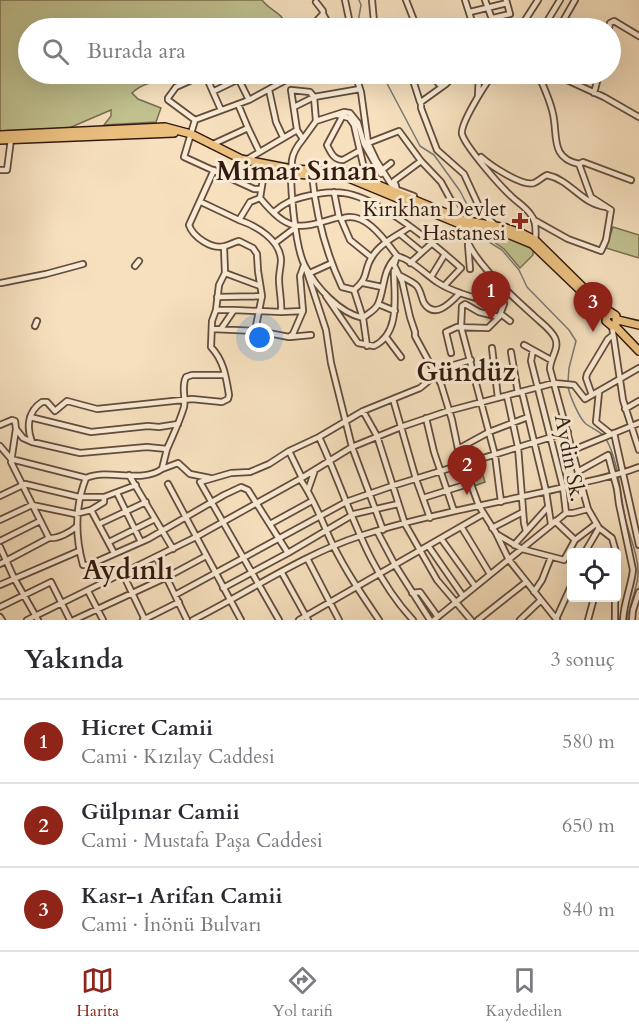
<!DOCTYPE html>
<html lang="tr">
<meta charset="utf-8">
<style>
:root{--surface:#fff;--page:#f2f2f3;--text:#2b2b33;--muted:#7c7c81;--line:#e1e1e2;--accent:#8f2418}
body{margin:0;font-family:Cardo,serif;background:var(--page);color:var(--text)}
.controls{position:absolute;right:18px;bottom:18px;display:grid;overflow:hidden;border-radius:6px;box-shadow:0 6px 24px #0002}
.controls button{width:54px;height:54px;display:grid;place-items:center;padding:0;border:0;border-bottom:2px solid var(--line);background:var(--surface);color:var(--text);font:30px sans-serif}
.you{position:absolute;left:260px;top:338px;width:21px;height:21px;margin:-15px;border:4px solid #fff;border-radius:50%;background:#1a73e8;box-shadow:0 0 0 9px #1a73e833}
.badge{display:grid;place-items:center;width:39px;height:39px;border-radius:50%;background:var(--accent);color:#fff;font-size:20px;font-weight:700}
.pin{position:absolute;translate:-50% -50px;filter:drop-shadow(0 2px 3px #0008)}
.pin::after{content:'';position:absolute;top:32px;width:21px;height:18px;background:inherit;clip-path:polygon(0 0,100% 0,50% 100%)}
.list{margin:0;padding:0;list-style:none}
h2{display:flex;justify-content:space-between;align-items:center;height:78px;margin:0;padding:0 24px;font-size:26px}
h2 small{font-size:20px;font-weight:400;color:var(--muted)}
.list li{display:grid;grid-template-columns:39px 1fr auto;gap:18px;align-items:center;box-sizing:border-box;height:84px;padding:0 24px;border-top:2px solid var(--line)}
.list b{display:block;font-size:22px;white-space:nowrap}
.list p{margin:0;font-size:20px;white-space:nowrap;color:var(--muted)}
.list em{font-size:20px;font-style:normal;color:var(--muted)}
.icon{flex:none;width:33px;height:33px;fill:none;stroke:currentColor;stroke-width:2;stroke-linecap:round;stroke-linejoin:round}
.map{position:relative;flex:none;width:639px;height:620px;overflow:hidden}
.search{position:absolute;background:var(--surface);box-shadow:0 6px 24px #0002;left:18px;right:18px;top:18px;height:66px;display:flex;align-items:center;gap:15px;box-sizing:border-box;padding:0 21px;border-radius:33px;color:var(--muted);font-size:22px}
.sheet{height:330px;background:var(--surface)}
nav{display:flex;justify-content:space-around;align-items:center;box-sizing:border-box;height:84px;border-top:2px solid var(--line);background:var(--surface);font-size:16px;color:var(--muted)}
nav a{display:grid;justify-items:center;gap:3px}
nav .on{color:var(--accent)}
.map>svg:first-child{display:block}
.green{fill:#c0c18f;stroke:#796e50;stroke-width:1.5}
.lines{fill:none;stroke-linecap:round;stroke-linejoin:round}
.stream{stroke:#757a77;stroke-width:1.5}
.minor-casing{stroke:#634c3c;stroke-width:8}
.major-casing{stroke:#321a10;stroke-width:10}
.minor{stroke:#f9ebd5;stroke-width:4.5}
.major{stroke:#ebc07f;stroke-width:7}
.poi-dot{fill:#8f2418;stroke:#f9ebd5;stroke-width:2}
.labels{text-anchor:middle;stroke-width:6;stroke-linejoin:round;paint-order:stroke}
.poi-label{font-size:21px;fill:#321a10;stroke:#f9ebd5;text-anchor:end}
.street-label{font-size:21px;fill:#321a10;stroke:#f9ebd5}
.district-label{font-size:27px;font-weight:bold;fill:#321a10;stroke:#f9ebd5}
</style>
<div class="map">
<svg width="639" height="620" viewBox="0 0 639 620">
<rect width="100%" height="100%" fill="#f6e0be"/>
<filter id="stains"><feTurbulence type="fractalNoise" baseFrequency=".00333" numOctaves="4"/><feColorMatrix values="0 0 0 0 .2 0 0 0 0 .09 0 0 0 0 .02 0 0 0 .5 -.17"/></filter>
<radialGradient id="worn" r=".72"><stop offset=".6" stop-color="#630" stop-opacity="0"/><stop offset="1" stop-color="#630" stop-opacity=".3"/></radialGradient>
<!-- green -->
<path class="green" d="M0 0H262C271 12 280 10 288 27L28 28V74H189C169 85 150 76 132 93L138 99 161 108 156 122 104 125 111 116V110L69 128 0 131Z
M613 227 639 235V258L606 248Z
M478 231 511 237 521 241 533 250V255L520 268 504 249Z
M479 463 485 482 474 486 467 467Z"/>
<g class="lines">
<!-- stream -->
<path class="stream" d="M357 28 361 5 359 0
M382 74 420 146 434 155 460 191 473 216
M476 234 502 250 519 270 527 287 569 330 576 341 569 368 568 382
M568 387C570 396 579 418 586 424 596 431 604 432 609 445 619 467 620 493 625 517 629 536 639 556 638 575 637 590 629 605 627 620"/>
<!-- minor casing -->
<g class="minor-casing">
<path id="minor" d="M345 0 349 19 346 28
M372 0 374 22 380 28
M406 0 417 28
M465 0 474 28
M485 0 492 19
M316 2 323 11V14
M470 12 503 4 507 3 506 0
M564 20 575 28
M310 28 323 14 331 28
M496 28 493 18 510 14 507 3
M520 28 538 0
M543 28 560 0
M559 28 575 0
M609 28 610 23 614 21 639 36
M236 74 249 100
M355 74 361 92 368 143 376 160 391 184 398 190 414 196
M411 74 420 102
M429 74 442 87
M456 74 446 84 421 102V108L437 150 464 174 482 213 495 225
M494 74C486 82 460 124 462 134 465 146 500 186 511 196 517 202 526 207 531 215 537 222 536 233 535 241
M538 74C544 87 550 100 553 114 558 136 550 158 579 164
M554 74 604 97 639 117
M269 90 276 122 283 137
M214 91 239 79
M594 93 599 74
M478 96 479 74
M238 104 248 128
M294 107 314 97 360 89
M338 115 349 118 354 125 363 164 374 182
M342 117 327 145C331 153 334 160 343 160L359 151
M195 120 168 100V98L176 87 205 74 221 110
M316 121 314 97 310 92 291 90 297 130 303 139C298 145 293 152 292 160 289 181 295 248 305 266 316 287 339 313 363 318 368 313 375 311 378 304 385 288 382 272 395 258
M303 139 316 121 344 112 350 113 358 123 364 144 381 174
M368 143 399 131 421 161 441 182 459 215
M211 145 248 128 259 151
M481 157C490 165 522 187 534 183 539 181 542 177 547 175 571 180 581 204 606 207
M246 160 297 130
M273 169 272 171 267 170 264 173 260 198C290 234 299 229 339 217L341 219C364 209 385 240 397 256 412 260 424 273 437 282 454 293 473 297 492 302L500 295V286
M0 170H7L11 139
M214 170 189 225C193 237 212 250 225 246 230 245 234 242 239 241L253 248 257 254 258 271 262 296 255 331
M382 170 391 163
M312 175C316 214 325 251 342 287L354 290C370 277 363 270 372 257 380 243 398 235 410 227
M396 186 394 181 421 161
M260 189H254L184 157 195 120 249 100 297 74
M334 192 339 217
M201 202 239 220
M274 212C284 203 293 199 307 196 319 193 332 191 344 193 379 198 434 244 461 268L444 286
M341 219 350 240 371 257
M534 220 568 239 601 251 606 240 611 210 591 197 579 164 583 162 631 180
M462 224 464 225C461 252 513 297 533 315 540 322 551 329 555 338 560 348 550 358 550 369L588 509 599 528 612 538 616 552
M400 234 422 252
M275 243 296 227
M468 245 470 269
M397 256 394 265 402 281 410 317 415 332V336L441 384 452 420 458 449 479 506 496 533 509 560 557 620
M410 263 431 244
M135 266 139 261
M306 269 326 330 331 363 352 447 383 530
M225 273 260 286
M310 273 332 263
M399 275C404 278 411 281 416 285 421 290 421 297 424 303 435 320 451 302 460 293
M431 277 445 254
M1 283 46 274 83 264
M363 283 382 287
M354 290 363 318 367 346
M326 296 358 343 374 346C401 333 394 296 394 271
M217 297 262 296
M378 304 395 311
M216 310H234
M281 312 303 311
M501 314 510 321
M35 326 37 321
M612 326 623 400 639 450
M213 329 258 331 289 337 293 334 303 311 300 276 304 265
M221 329 234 310 281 312C282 301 279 290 279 279 279 273 281 266 281 260 280 240 257 226 239 220L250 202 260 198
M290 337 311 335
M386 337 401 357
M524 345 551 360
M492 348 498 398
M511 352 518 393
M451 353 446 332 457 327 488 328 499 317
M433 371 471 360
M522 392 546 491 551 524
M599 392 596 422 611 434
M592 395 586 378 587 374 608 339 613 335
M507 396 518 447 524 523 526 531
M393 399 416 479 430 518
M625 409 639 401
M363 411 377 436 405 524 437 580 471 620
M30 417 91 432 148 426 159 427 178 424
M426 418 434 452 454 511
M0 425 12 420 15 421 16 429 11 462 49 538
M614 433 639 545
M319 437C348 499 365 569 413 620
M32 442C26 427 28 411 42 402H47L55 411 67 401 97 409 192 399 222 402 228 399 229 395C226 377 224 361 211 347L212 321 216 310 219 285 225 273 224 247
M0 446 11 459 86 478C109 468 141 484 162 469L167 449 147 447 80 453 32 442 23 438 16 429
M167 449C173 435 180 421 184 407 186 396 181 387 186 377L192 375H225
M458 449 489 432 528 417
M573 450 639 423
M289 451 302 478
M162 469 178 463 190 474 210 478
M579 471 608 455 617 489 619 504 633 570C631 587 624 602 623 620
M129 475 173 549
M86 478C75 506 75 536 83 565H89L148 539 224 495 241 487 248 490 288 553 354 514 398 504
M300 479C314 498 322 522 332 543 345 570 362 595 379 620
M168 484 241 620
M308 490 315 470
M117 493 141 542
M0 496 25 484 79 497H104L136 485
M423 498 471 483
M501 502 495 455 461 327 462 306 465 304 479 312 499 317 504 304 501 291
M91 510 114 553
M566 513H573L588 509
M0 520 32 505 75 514 91 510 104 502V497
M555 521 575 540
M99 524 146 502
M270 524 312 501
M462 528 490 574
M492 528 523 512
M377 531 395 565 430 620
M498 535 522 549 564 560 575 540 596 524
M442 540 475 586
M0 541 40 521
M109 542 155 519
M514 545 548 507
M0 547 14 578 38 620
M429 547 463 596
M585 552 599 528
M616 553V576
M157 558 187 620
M308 560 339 620
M0 564 49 538C58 539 71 532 77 526
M282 573 308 620
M123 574 145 620
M0 585 79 551
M223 588 288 553
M88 591 103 620
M534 592 542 580 551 557
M412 593 420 592 438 617
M175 595 346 502 392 486 568 432
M615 598V620
M0 607 51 582 70 620
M0 617 2 620
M556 619 572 584
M27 620 196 537 300 479 352 447 401 427 448 411 554 383 574 385 585 399 639 368
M74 620 167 577 206 556
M143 620 179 602
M193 620C247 593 304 554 360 536 428 514 499 503 569 486 592 480 616 476 639 467
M279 620 200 482 231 473 250 472 269 464 289 451 319 437 363 411 420 388 436 375
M299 620 483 514
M434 620 566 513 563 487 531 361 533 350
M478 620 526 582
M520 620 541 600
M588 620 594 598
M632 620 633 610 639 592"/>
</g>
<!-- major casing -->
<g class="major-casing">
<path id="major" d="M0 135 165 127 191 134 241 159 292 169 347 172 463 220 506 228 521 233 535 240 604 308 615 315 616 316V324L612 326 606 321 607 316 610 314 615 315
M0 140 174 133
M283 171 292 174 346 177 462 225 505 233 532 244 607 316
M618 320 639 325
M614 325 639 351"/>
</g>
<!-- minor -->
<use href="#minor" class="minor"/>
<!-- major -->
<use href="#major" class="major"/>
</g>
<!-- markers -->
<path class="poi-dot" d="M517 212h6v6h6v6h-6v6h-6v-6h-6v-6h6z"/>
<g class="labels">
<!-- poi labels -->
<g class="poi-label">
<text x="506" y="216">Kırıkhan Devlet<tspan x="506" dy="24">Hastanesi</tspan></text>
</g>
<!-- street labels -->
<g class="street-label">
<text transform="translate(570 458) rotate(79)" y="7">Aydin Sk.</text>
</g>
<!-- district labels -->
<g class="district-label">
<text x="297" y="180">Mimar Sinan</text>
<text x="466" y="381">Gündüz</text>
<text x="128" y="579">Aydınlı</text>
</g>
</g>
<rect width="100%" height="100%" filter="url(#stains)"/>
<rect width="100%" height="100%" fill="url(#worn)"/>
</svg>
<div class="controls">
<button><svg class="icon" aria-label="locate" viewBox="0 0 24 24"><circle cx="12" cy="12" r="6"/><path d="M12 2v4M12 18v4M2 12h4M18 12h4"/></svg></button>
</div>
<div class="you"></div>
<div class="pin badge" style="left:491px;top:321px">1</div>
<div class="pin badge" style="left:467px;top:495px">2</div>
<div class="pin badge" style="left:593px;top:332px">3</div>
<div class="search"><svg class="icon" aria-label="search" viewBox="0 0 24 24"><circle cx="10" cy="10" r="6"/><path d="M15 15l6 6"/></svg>Burada ara</div>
</div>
<section class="sheet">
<h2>Yakında<small>3 sonuç</small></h2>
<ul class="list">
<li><span class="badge">1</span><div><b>Hicret Camii</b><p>Cami · Kızılay Caddesi</p></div><em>580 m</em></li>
<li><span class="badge">2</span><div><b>Gülpınar Camii</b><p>Cami · Mustafa Paşa Caddesi</p></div><em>650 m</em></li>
<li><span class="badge">3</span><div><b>Kasr-ı Arifan Camii</b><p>Cami · İnönü Bulvarı</p></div><em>840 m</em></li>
</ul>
</section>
<nav>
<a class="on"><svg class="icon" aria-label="map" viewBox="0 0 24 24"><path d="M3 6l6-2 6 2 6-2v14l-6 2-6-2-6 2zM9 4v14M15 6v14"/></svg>Harita</a>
<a><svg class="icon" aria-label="directions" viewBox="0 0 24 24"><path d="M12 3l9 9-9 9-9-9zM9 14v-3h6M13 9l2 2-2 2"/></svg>Yol tarifi</a>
<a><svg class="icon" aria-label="saved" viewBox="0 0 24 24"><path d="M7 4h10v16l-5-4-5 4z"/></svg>Kaydedilen</a>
</nav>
